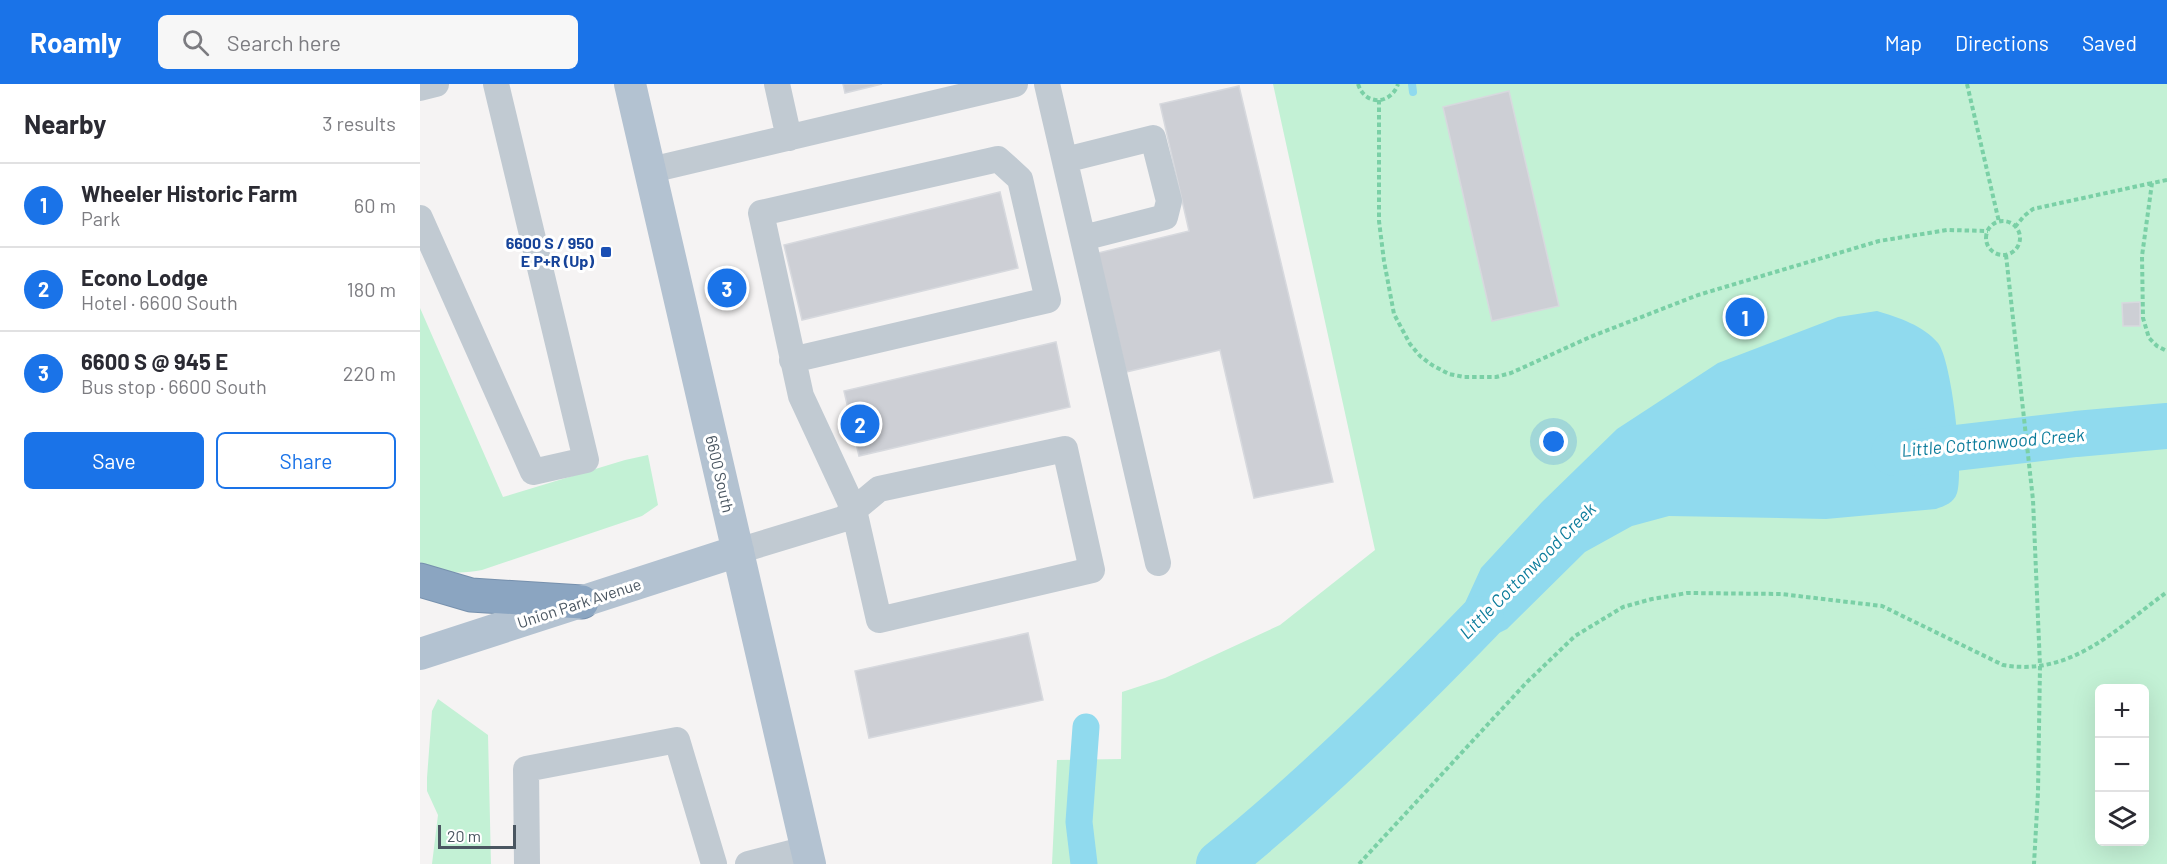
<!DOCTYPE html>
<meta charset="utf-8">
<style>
:root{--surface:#fff;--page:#f7f7f7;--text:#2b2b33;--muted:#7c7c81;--line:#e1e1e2;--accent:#1a73e8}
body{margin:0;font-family:Barlow,sans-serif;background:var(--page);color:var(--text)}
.controls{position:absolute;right:18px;bottom:18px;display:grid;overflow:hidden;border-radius:9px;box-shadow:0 6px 24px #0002}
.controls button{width:54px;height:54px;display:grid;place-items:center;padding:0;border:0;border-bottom:2px solid var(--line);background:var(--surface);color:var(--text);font:30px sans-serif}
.scale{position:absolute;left:18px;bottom:15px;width:78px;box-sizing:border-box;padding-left:6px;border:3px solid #4a5661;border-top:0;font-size:16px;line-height:21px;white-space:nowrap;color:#4a5661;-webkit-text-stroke:4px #fff;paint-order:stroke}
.you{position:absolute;left:1134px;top:358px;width:21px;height:21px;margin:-15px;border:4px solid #fff;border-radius:50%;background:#1a73e8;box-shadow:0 0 0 9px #1a73e833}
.badge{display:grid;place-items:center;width:39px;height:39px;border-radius:50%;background:var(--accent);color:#fff;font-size:20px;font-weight:700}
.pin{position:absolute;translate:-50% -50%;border:3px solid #fff;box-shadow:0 2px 6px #0006}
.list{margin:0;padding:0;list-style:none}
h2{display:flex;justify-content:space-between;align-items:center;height:78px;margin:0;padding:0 24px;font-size:26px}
h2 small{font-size:20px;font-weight:400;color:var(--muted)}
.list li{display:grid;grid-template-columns:39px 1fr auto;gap:18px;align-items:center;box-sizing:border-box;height:84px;padding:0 24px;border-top:2px solid var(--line)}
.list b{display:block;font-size:22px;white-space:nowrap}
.list p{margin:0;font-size:20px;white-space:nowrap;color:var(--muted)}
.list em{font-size:20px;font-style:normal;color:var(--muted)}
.actions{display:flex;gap:12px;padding:18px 24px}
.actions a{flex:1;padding:14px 0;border:2px solid var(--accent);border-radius:9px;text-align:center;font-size:21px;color:var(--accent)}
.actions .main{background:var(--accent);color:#fff}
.icon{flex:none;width:33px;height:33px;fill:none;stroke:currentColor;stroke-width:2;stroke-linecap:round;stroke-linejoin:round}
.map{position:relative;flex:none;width:1747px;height:780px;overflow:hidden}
header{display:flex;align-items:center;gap:36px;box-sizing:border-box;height:84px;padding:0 30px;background:var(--accent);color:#fff}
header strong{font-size:28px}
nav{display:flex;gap:33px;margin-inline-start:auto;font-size:21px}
.search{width:420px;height:54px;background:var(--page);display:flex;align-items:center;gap:15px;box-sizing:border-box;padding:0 21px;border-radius:9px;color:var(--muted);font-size:22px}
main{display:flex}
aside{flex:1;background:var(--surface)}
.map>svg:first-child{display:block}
.green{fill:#c3f1d5;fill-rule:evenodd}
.water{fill:#90daee}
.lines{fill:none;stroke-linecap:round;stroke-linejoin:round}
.stream{stroke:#90daee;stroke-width:8}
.canal{stroke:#90daee;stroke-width:27}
.river{stroke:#90daee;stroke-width:46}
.building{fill:#cdcfd5;stroke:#d7d9de;stroke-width:1.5}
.highway-casing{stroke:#7690ad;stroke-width:35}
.path{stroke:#7ad0a6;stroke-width:4;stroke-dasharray:4.5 3;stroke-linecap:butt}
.minor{stroke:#c1cad2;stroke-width:26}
.major{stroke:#b3c2d1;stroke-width:32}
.highway{stroke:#8ba5c1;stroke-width:33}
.transit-dot{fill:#1a4fb4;stroke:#fff;stroke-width:2}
.labels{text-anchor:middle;stroke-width:6;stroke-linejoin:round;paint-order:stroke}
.transit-label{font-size:16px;font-weight:bold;fill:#164399;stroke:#fff;text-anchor:end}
.street-label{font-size:16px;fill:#4a5661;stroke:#fff}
.water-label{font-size:18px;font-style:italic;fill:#0c7c9b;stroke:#fff}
</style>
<header>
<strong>Roamly</strong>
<div class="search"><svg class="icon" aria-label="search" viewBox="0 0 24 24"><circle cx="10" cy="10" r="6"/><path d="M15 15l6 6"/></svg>Search here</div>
<nav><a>Map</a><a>Directions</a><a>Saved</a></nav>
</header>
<main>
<aside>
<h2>Nearby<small>3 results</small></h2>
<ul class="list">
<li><span class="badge">1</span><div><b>Wheeler Historic Farm</b><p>Park</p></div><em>60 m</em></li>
<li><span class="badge">2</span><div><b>Econo Lodge</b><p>Hotel · 6600 South</p></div><em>180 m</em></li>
<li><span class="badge">3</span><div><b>6600 S @ 945 E</b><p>Bus stop · 6600 South</p></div><em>220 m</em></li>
</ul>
<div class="actions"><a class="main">Save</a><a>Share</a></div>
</aside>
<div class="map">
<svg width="1747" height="780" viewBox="0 0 1747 780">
<rect width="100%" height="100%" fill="#f5f3f3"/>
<!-- green -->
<path class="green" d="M853 0H1747V780H632L637 676 701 675 702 608 745 594 860 541 955 466ZM1680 604H1724V758H1680Z
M0 224 83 413 205 376 228 371 238 421 222 432 62 486C41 490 18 490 0 478Z
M18 615 68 651 71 780H12L18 731 7 707V694L12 627Z"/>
<!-- water -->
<path class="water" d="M1457 227C1478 233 1504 242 1518 259 1532 277 1544 386 1537 409 1534 419 1524 422 1516 425L1406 435 1249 432 1212 442 1165 468 1087 545 1017 580 1061 484 1122 418 1197 345 1298 279 1418 233Z"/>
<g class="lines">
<!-- stream -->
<path class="stream" d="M992 0 993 8"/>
<!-- canal -->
<path class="canal" d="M664 780 659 738 666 643"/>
<!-- river -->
<path class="river" d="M1474 369H1492L1656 350 1747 342
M799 780C892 705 978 621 1061 535"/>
</g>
<!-- building -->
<path class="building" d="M423 0H462L425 9Z
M819 2 913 398 834 414 800 266 706 288 678 169 769 147 740 20Z
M1089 7 1139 222 1072 237 1023 23Z
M580 108 598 184 382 236 364 161Z
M1720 218V242H1703L1702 219Z
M636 258 650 323 439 372 424 307Z
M608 549 623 616 449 654 435 587Z"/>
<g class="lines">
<!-- highway casing -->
<g class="highway-casing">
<path id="highway" d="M0 496 51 511 162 518"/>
</g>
<!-- path -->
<path class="path" d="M938 0C945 22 971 21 978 0
M1547 0 1579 138
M959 16V137L964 177 974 230 990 260 1000 272 1012 281 1029 290 1044 293H1076L1091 289 1170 253 1278 211 1459 157 1527 146 1568 147
M1747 96 1732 99 1722 172 1723 234 1729 254 1737 262 1747 267
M1566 154a17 17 0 1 1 34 0a17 17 0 1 1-34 0Z
M1595 143 1604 132 1613 125 1732 99
M1586 171 1613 416 1620 582 1618 708 1614 780
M160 183 175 177
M939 780 1106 599 1155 552 1203 523 1232 515 1267 509 1361 510 1462 522 1583 581C1651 593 1696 545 1747 508"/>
<!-- minor -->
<path class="minor" d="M357 0 369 54
M627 0 738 479
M0 4 16 0
M645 76 733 54 749 117 745 133 663 154
M231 86 595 0
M0 134 113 388 166 376 76 0
M318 467 423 435 459 405 645 365 672 486 459 536 434 426 381 312 341 129 578 75 600 95 628 216 372 276
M107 780 106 685 257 656 294 780
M328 780 386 765"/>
<!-- major -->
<path class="major" d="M210 0 390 780
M0 570 318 467"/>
<!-- highway -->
<use href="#highway" class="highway"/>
</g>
<!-- markers -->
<rect class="transit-dot" x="180" y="162" width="12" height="12" rx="3"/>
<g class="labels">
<!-- transit labels -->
<g class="transit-label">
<text x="174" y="165">6600 S / 950<tspan x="174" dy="18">E P+R (Up)</tspan></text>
</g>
<!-- street labels -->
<g class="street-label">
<text transform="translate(300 390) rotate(77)" y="6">6600 South</text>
<text transform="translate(159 519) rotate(-18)" y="6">Union Park Avenue</text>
</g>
<!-- water labels -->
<g class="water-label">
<text transform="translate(1573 359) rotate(-5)" y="6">Little Cottonwood Creek</text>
<text transform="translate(1108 487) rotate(-45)" y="6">Little Cottonwood Creek</text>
</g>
</g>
</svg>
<div class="controls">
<button>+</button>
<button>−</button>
<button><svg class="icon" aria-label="layers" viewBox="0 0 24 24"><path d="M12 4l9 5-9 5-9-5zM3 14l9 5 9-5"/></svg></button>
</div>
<div class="scale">20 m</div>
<div class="you"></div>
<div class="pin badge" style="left:1325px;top:233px">1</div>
<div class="pin badge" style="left:440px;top:340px">2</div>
<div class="pin badge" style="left:307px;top:204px">3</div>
</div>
</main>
